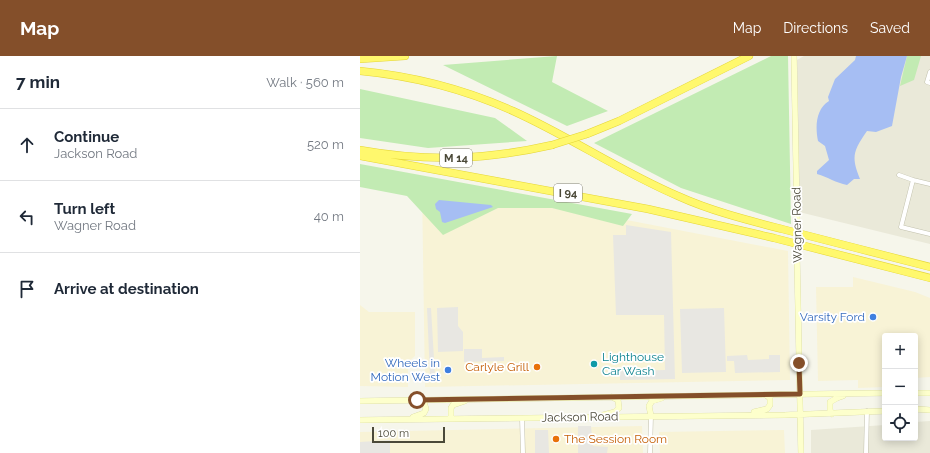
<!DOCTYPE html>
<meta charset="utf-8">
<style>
:root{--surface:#fff;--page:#f2f2f3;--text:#1f2937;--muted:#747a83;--line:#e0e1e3;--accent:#844f2a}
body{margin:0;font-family:Raleway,sans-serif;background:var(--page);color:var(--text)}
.controls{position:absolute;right:12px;bottom:12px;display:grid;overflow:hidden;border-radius:4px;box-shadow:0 2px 10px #0003}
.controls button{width:36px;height:36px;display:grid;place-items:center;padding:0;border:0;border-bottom:1px solid var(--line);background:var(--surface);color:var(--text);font:20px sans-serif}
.scale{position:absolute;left:12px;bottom:10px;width:73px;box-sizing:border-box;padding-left:4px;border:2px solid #4b4938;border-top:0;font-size:11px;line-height:14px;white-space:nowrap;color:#4b4938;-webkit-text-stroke:3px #fff;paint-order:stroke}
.stop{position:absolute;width:12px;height:12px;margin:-9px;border:3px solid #844f2a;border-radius:50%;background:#fff}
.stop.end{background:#844f2a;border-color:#fff;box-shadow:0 1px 4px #0008}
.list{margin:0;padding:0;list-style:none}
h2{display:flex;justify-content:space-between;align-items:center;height:52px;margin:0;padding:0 16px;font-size:17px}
h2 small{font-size:13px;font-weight:400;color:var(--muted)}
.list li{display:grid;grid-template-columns:26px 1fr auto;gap:12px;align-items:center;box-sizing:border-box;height:72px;padding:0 16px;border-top:1px solid var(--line)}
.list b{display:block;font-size:15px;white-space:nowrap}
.list p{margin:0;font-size:13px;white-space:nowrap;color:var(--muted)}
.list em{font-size:13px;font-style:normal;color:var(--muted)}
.icon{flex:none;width:22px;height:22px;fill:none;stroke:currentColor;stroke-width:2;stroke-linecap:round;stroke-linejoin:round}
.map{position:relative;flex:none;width:570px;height:397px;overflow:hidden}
header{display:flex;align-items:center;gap:24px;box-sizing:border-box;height:56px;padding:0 20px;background:var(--accent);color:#fff}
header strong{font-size:19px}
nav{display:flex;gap:22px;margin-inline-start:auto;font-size:14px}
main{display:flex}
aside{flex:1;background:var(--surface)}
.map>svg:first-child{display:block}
.residential{fill:#eae9d9}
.commercial{fill:#f8f3d6}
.green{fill:#c2ebb3}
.parking{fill:#e8e7e2}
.water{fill:#a6bef3}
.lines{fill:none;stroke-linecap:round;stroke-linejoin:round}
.street-casing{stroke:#c2c1ad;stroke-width:5}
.secondary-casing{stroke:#d3d497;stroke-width:6}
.highway-casing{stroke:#e4d537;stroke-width:8}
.street{stroke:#fff;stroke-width:4}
.secondary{stroke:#fdffcc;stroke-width:5.5}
.highway{stroke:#fff86d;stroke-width:7}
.secondary-bridge-casing{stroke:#d3d497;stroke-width:6;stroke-linecap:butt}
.highway-bridge-casing{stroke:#e4d537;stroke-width:8;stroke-linecap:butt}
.secondary-bridge{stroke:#fdffcc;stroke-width:5.5}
.highway-bridge{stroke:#fff86d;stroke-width:7}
.route{stroke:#844f2a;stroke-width:5}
.shop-dot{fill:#3f7fe0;stroke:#fff;stroke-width:1.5}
.culture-dot{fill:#0f9aa8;stroke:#fff;stroke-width:1.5}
.food-dot{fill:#e8710a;stroke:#fff;stroke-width:1.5}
.labels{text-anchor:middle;stroke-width:3.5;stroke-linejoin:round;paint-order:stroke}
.shield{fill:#fff;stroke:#818074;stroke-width:1}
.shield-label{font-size:11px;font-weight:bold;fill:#4b4938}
.street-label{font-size:12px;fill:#4b4938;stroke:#fff}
.shop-label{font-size:12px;fill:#366cbe;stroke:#fff;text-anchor:end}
.culture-label{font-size:12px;fill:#0d838f;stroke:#fff;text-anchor:start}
.food-label{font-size:12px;fill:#c56008;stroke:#fff;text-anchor:end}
</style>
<header>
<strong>Map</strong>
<nav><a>Map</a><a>Directions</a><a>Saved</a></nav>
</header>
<main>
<aside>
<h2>7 min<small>Walk · 560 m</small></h2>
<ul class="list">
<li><svg class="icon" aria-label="ahead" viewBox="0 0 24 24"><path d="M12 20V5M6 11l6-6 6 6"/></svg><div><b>Continue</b><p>Jackson Road</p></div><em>520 m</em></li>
<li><svg class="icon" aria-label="left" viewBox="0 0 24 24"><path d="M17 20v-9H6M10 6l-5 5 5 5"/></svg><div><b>Turn left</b><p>Wagner Road</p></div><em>40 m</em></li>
<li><svg class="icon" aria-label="arrive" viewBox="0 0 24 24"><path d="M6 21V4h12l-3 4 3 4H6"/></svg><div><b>Arrive at destination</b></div></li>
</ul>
</aside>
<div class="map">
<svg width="570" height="397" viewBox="0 0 570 397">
<rect width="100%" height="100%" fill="#f6f6eb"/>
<!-- residential -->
<path class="residential" d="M444 0H570V188L439 156 437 4Z
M570 365V397H451V374L525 369V382H555V366Z"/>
<!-- commercial -->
<path class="commercial" d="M62 132 251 161 428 195 430 324 65 331Z
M493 221 555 236 570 242V321L555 322V280H525V331L498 332V324L458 325 456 231H493Z
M0 249 9 256H55V300L48 306V331L0 330Z
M282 370 283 397H0V376Z
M424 374 425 397H300L299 376Z"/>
<!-- green -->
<path class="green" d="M197 0 192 26 248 55 207 70 83 9Z
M411 0H428L431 168 321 132 234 87Z
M547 0H561L554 24 540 30Z
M0 33 135 62 167 85 68 92 0 82Z
M0 108 272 158 263 170 192 152H138L83 179 47 140 0 131Z"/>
<!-- parking -->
<path class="parking" d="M266 169 311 176 315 323 260 324V315L305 314 304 259H256L253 179H266Z
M98 251V270L103 276V295L78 296 77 252Z
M67 252H71L75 320H70Z
M364 252 366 316 322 317 320 253Z
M104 293H122V302L144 301V305L104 306Z
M387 299 388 304 409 303V299H420V316L375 317 374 305H367V300Z
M218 370H231L233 390 248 391 247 397H218Z
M175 374H188L189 397H175Z
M30 384V397H0V386Z"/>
<!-- water -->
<path class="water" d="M496 0H547L541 21 532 70 516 76 507 75C493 95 491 101 500 123H494L487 129C476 127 468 121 457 118V115L469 104 465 90 458 85C455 70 456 53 469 45L468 41 475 23 495 4Z
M79 144 131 149 133 151 85 167 82 166 80 156 76 153 75 148Z"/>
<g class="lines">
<!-- street casing -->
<g class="street-casing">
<path id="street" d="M570 16 567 26 570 27
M539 119 553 124 541 171 570 178
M553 124 570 128
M162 362 163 397
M290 397 291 360
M506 397 507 355"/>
</g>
<!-- secondary casing -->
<g class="secondary-casing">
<path id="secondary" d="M434 0 437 163
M437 201 441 397
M555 337H570
M0 345 525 337
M555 353 570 354
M394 356 407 353 410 349V342L406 339
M472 358 470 354V346L477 342 483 340
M243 359 255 356 259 352 258 344 252 341
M291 360 289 350 292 345 302 342
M53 361 64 357 66 353 64 346 61 344
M91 362V352L93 349 105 345
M0 364 425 359 525 355"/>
</g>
<!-- highway casing -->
<g class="highway-casing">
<path id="highway" d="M0 3 45 0
M0 15C53 20 104 33 153 55 209 80 261 116 318 140 351 155 387 164 422 173 471 186 521 198 570 211
M227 78 259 65 389 0
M0 94C67 106 126 104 192 89
M0 100 288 153 414 182 570 222"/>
</g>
<!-- street -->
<use href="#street" class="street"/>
<!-- secondary -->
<use href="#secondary" class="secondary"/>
<!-- highway -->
<use href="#highway" class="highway"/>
<!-- secondary-bridge casing -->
<g class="secondary-bridge-casing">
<path id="secondary-bridge" d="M437 163V201"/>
</g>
<!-- highway-bridge casing -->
<g class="highway-bridge-casing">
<path id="highway-bridge" d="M192 89 227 78"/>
</g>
<!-- secondary-bridge -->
<use href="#secondary-bridge" class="secondary-bridge"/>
<!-- highway-bridge -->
<use href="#highway-bridge" class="highway-bridge"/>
</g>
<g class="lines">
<!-- route -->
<path class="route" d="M57 344 440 338 439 307"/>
</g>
<!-- markers -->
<g class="shop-dot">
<circle cx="513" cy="261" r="4"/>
<circle cx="88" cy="314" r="4"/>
</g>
<circle class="culture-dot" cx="234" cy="308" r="4"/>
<g class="food-dot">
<circle cx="177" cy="311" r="4"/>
<circle cx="196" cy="383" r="4"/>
</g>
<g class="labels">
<!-- shield labels -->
<g class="shield">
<rect x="80" y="93" width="32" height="18" rx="3"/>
<rect x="194" y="128" width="28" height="18" rx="3"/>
</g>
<g class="shield-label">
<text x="96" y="106">M 14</text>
<text x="208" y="141">I 94</text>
</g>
<!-- street labels -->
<g class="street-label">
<text transform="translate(437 169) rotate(-91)" y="4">Wagner Road</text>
<text transform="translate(220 361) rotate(-1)" y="4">Jackson Road</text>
</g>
<!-- shop labels -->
<g class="shop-label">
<text x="505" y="265">Varsity Ford</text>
<text x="80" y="311">Wheels in<tspan x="80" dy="14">Motion West</tspan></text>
</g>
<!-- culture labels -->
<g class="culture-label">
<text x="242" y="305">Lighthouse<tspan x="242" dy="14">Car Wash</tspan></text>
</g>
<!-- food labels -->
<g class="food-label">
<text x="169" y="315">Carlyle Grill</text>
<text x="204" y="387" text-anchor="start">The Session Room</text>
</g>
</g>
</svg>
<div class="controls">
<button>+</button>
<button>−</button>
<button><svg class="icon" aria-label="locate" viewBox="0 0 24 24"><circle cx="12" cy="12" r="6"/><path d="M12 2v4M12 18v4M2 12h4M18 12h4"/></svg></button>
</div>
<div class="scale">100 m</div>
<div class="stop" style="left:57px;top:344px"></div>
<div class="stop end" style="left:439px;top:307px"></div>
</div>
</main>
